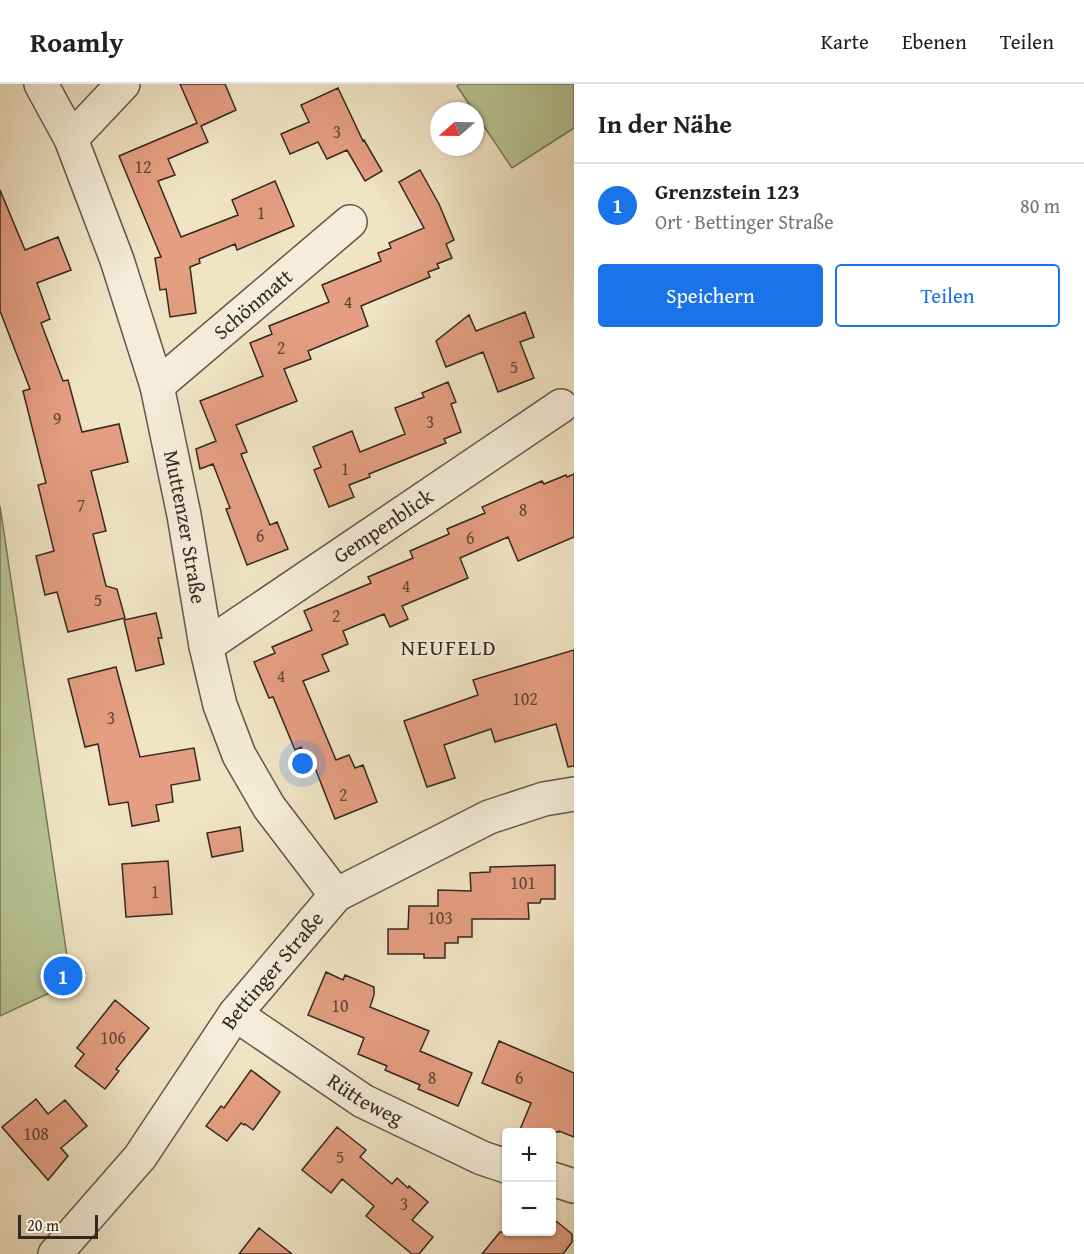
<!DOCTYPE html>
<html lang="de">
<meta charset="utf-8">
<style>
:root{--surface:#fff;--page:#f2f2f2;--text:#222;--muted:#767676;--line:#e0e0e0;--accent:#1a73e8}
body{margin:0;font-family:"Gentium Book Plus",serif;background:var(--page);color:var(--text)}
.controls{position:absolute;right:18px;bottom:18px;display:grid;overflow:hidden;border-radius:6px;box-shadow:0 2px 4px #0004}
.controls button{width:54px;height:54px;display:grid;place-items:center;padding:0;border:0;border-bottom:2px solid var(--line);background:var(--surface);color:var(--text);font:30px sans-serif}
.compass{position:absolute;left:430px;top:18px;width:54px;height:54px;border-radius:50%;background:var(--surface);box-shadow:0 2px 4px #0004;rotate:250deg}
.scale{position:absolute;left:18px;bottom:15px;width:80px;box-sizing:border-box;padding-left:6px;border:3px solid #342820;border-top:0;font-size:16px;line-height:21px;white-space:nowrap;color:#342820;-webkit-text-stroke:4px #f5edd9;paint-order:stroke}
.you{position:absolute;left:303px;top:680px;width:21px;height:21px;margin:-15px;border:4px solid #fff;border-radius:50%;background:#1a73e8;box-shadow:0 0 0 9px #1a73e833}
.badge{display:grid;place-items:center;width:39px;height:39px;border-radius:50%;background:var(--accent);color:#fff;font-size:20px;font-weight:700}
.pin{position:absolute;translate:-50% -50%;border:3px solid #fff;box-shadow:0 2px 6px #0006}
.list{margin:0;padding:0;list-style:none}
h2{display:flex;justify-content:space-between;align-items:center;height:78px;margin:0;padding:0 24px;font-size:26px}
h2 small{font-size:20px;font-weight:400;color:var(--muted)}
.list li{display:grid;grid-template-columns:39px 1fr auto;gap:18px;align-items:center;box-sizing:border-box;height:84px;padding:0 24px;border-top:2px solid var(--line)}
.list b{display:block;font-size:22px;white-space:nowrap}
.list p{margin:0;font-size:20px;white-space:nowrap;color:var(--muted)}
.list em{font-size:20px;font-style:normal;color:var(--muted)}
.actions{display:flex;gap:12px;padding:18px 24px}
.actions a{flex:1;padding:14px 0;border:2px solid var(--accent);border-radius:6px;text-align:center;font-size:21px;color:var(--accent)}
.actions .main{background:var(--accent);color:#fff}
.map{position:relative;flex:none;width:574px;height:1170px;overflow:hidden}
header{display:flex;align-items:center;gap:36px;box-sizing:border-box;height:84px;padding:0 30px;background:var(--surface);border-bottom:2px solid var(--line)}
header strong{font-size:28px}
nav{display:flex;gap:33px;margin-inline-start:auto;font-size:21px}
main{display:flex}
aside{flex:1;background:var(--surface)}
.map>svg:first-child{display:block}
.green{fill:#b8c495;stroke:#76765a;stroke-width:1.5}
.building{fill:#e49e81;stroke:#342820;stroke-width:1.5}
.lines{fill:none;stroke-linecap:round;stroke-linejoin:round}
.minor-casing{stroke:#635749;stroke-width:36}
.minor{stroke:#f5edd9;stroke-width:33}
.labels{text-anchor:middle;stroke-width:4.5;stroke-linejoin:round;paint-order:stroke}
.number-label{font-size:18px;fill:#604638}
.street-label{font-size:21px;fill:#342820;stroke:#f5edd9}
.neighbourhood-label{font-size:22px;letter-spacing:1.5px;fill:#342820;stroke:#f5edd9}
</style>
<header>
<strong>Roamly</strong>
<nav><a>Karte</a><a>Ebenen</a><a>Teilen</a></nav>
</header>
<main>
<div class="map">
<svg width="574" height="1170" viewBox="0 0 574 1170">
<rect width="100%" height="100%" fill="#f0e4c5"/>
<filter id="stains"><feTurbulence type="fractalNoise" baseFrequency=".00333" numOctaves="4"/><feColorMatrix values="0 0 0 0 .2 0 0 0 0 .09 0 0 0 0 .02 0 0 0 .5 -.17"/></filter>
<radialGradient id="worn" r=".72"><stop offset=".6" stop-color="#630" stop-opacity="0"/><stop offset="1" stop-color="#630" stop-opacity=".3"/></radialGradient>
<!-- green -->
<path class="green" d="M459 0H574V44L512 84 457 2Z
M0 422 71 899 0 932Z"/>
<!-- building -->
<path class="building" d="M180 0H225L236 26 201 42 208 58 168 75 175 91 158 97 181 153 238 131 232 116 275 97 294 142 237 166 235 160 199 175 200 179 190 183 196 229 170 233 166 205 160 206 155 174 161 173 119 72 197 39Z
M338 4 363 57 364 56 382 87 365 97 347 66 327 75 318 58 290 70 281 50 309 38 301 21Z
M420 86 439 120 454 156 446 160 452 174 437 180 439 184 428 188 430 193 361 222 368 242 308 267 311 275 284 285 297 317 236 341 247 368 241 370 270 441 277 438 288 465 247 481 226 425 230 424 213 380 200 385 196 365 216 357 200 317 263 292 250 259 272 250 269 242 329 218 322 201 381 177 378 169 391 164 389 159 424 144 399 98Z
M0 106 25 166 58 153 71 186 37 199 50 235 41 239 63 297 68 296 82 348 119 340 128 378 91 387 106 447 93 450 106 502 117 505 125 534 68 548 57 508 45 511 36 472 54 467 38 401 46 399 23 307 30 305 0 227Z
M525 228 534 253 520 258 534 294 498 308 483 268 446 283 436 257 469 231 476 247Z
M448 298 456 318 451 320 461 348 444 355 446 359 369 390 370 393 349 401 354 413 329 423 314 386 321 383 313 363 352 347 360 368 405 350 395 324 424 313 422 309Z
M574 390V453L518 477 508 453 460 474 468 494 402 522 408 535 390 543 384 530 343 547 348 560 322 571 329 587 303 597 336 676 349 671 355 684 363 681 377 718 335 735 315 684 309 686 301 663 295 666 273 613 269 614 254 578 275 569 272 563 312 546 304 527 371 499 368 493 413 474 410 467 449 450 447 445 485 429 482 423 542 397 544 400 566 391 567 393Z
M156 529 162 554H158L164 580 136 587 124 536Z
M574 566V682L568 683 556 640 495 658 491 645 444 661 455 694 427 703 404 637 478 611 473 596Z
M116 583 140 673 194 664 200 696 171 701 173 718 156 721 159 737 132 742 128 718 109 721 98 660 85 663 68 595Z
M240 743 243 767 212 773 207 749Z
M168 777 172 830 126 833 122 780Z
M555 781V815H541L540 819H528L529 835H472V853H458V859H445V874H424V870H388V845H408L409 822H438V806L471 807 470 789 490 788V783Z
M326 888 343 896 345 891 374 903V911L370 923 429 947 420 967 472 989 458 1022 418 1005 420 1001 385 986 387 982 358 970 364 954 308 931Z
M115 916 149 944 116 985 119 987 105 1005 75 982 84 970 77 964Z
M499 957 574 989V1053L559 1047V1048H519L531 1019 482 999Z
M251 986 280 1008 253 1046 245 1040 244 1041 241 1039 227 1057 206 1042 221 1022 224 1024Z
M36 1015 48 1030 65 1016 87 1042 61 1064 68 1072 48 1096 2 1043Z
M337 1043 366 1066 360 1073 392 1100 397 1094 408 1104 409 1102 428 1118 412 1136 433 1153 419 1170H412L366 1132 374 1122 342 1095 331 1109 302 1086Z
M556 1137 572 1150V1158L563 1170H482L500 1148H552V1142Z
M259 1144 292 1170H239Z"/>
<g class="lines">
<!-- minor casing -->
<g class="minor-casing">
<g id="minor">
<path id="s1" d="M41 0 71 55 117 176 157 302 184 431 206 562 220 621 239 671 269 723 336 811"/>
<path d="M71 55 123 0"/>
<path id="s2" d="M157 302 350 138"/>
<path id="s3" d="M206 562 561 322"/>
<path id="s4" d="M235 930 363 1017 482 1074 506 1082"/>
<path d="M552 1095 574 1102"/>
<path id="s5" d="M55 1170 140 1073 235 930 336 811 489 733 544 715 574 710"/>
</g>
</g>
<!-- minor -->
<use href="#minor" class="minor"/>
</g>
<g class="labels">
<!-- number labels -->
<g class="number-label">
<text x="337" y="54">3</text>
<text x="143" y="89">12</text>
<text x="261" y="135">1</text>
<text x="348" y="224">4</text>
<text x="281" y="270">2</text>
<text x="514" y="289">5</text>
<text x="57" y="341">9</text>
<text x="430" y="344">3</text>
<text x="345" y="391">1</text>
<text x="81" y="427">7</text>
<text x="523" y="432">8</text>
<text x="260" y="458">6</text>
<text x="470" y="460">6</text>
<text x="406" y="508">4</text>
<text x="98" y="522">5</text>
<text x="336" y="538">2</text>
<text x="281" y="598">4</text>
<text x="525" y="621">102</text>
<text x="111" y="640">3</text>
<text x="343" y="717">2</text>
<text x="523" y="805">101</text>
<text x="155" y="814">1</text>
<text x="440" y="840">103</text>
<text x="340" y="928">10</text>
<text x="113" y="960">106</text>
<text x="432" y="1000">8</text>
<text x="519" y="1000">6</text>
<text x="36" y="1056">108</text>
<text x="340" y="1079">5</text>
<text x="404" y="1126">3</text>
</g>
<!-- street labels -->
<g class="street-label">
<text dy="7" stroke="none"><textPath href="#s2" startOffset="126">Schönmatt</textPath></text>
<text dy="7" stroke="none"><textPath href="#s3" startOffset="214">Gempenblick</textPath></text>
<text dy="7" stroke="none"><textPath href="#s1" startOffset="468">Muttenzer Straße</textPath></text>
<text dy="7" stroke="none"><textPath href="#s5" startOffset="358">Bettinger Straße</textPath></text>
<text dy="7" stroke="none"><textPath href="#s4" startOffset="156">Rütteweg</textPath></text>
</g>
<!-- neighbourhood labels -->
<g class="neighbourhood-label">
<text x="449" y="571">NEUFELD</text>
</g>
</g>
<rect width="100%" height="100%" filter="url(#stains)"/>
<rect width="100%" height="100%" fill="url(#worn)"/>
</svg>
<div class="controls">
<button>+</button>
<button>−</button>
</div>
<svg class="compass" viewBox="-18 -18 36 36"><path d="M0-13l5 13h-10z" fill="#e53935"/><path d="M0 13l5-13h-10z" fill="#767676"/></svg>
<div class="scale">20 m</div>
<div class="you"></div>
<div class="pin badge" style="left:63px;top:892px">1</div>
</div>
<aside>
<h2>In der Nähe<small></small></h2>
<ul class="list">
<li><span class="badge">1</span><div><b>Grenzstein 123</b><p>Ort · Bettinger Straße</p></div><em>80 m</em></li>
</ul>
<div class="actions"><a class="main">Speichern</a><a>Teilen</a></div>
</aside>
</main>
